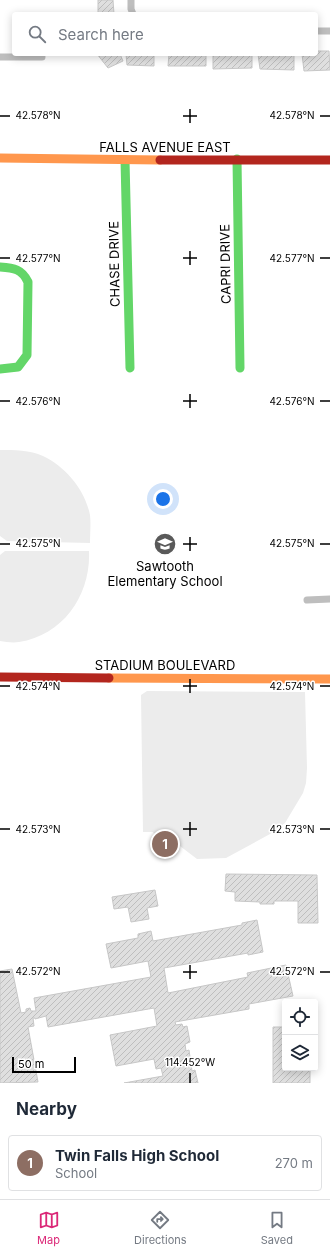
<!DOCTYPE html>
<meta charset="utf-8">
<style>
:root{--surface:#fff;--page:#f2f2f3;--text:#1f2937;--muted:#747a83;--line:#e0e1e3;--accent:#db2777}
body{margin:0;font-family:Inter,sans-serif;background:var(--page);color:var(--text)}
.controls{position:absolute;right:12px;bottom:12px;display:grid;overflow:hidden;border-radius:4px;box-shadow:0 2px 10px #0003}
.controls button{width:36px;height:36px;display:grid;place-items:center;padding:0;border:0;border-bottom:1px solid var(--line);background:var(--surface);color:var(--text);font:20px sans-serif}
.scale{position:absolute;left:12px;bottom:10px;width:64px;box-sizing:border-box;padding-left:4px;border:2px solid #000;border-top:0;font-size:11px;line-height:14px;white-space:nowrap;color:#000;-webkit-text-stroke:3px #fff;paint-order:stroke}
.you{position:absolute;left:163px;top:499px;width:14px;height:14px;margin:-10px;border:3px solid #fff;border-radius:50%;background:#1a73e8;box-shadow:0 0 0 6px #1a73e833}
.badge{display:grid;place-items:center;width:26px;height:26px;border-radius:50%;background:var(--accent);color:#fff;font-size:13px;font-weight:700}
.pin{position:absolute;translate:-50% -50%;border:2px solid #fff;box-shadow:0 1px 4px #0006}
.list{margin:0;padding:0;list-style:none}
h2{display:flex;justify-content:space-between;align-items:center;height:52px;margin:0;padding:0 16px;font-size:17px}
h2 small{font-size:13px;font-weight:400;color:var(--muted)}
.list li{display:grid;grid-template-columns:26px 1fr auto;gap:12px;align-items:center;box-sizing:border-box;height:56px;margin:0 8px 8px;padding:0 8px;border:1px solid var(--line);border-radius:4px}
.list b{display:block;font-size:15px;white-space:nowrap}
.list p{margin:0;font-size:13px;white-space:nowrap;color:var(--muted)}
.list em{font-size:13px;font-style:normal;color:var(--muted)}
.icon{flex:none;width:22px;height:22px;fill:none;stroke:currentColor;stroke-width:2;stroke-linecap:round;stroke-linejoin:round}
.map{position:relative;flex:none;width:330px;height:1083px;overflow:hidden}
.search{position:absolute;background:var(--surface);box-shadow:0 2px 10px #0003;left:12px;right:12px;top:12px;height:44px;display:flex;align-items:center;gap:10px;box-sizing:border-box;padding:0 14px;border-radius:4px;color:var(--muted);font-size:15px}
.sheet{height:116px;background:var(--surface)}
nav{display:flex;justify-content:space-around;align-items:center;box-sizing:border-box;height:56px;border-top:1px solid var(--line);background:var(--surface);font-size:11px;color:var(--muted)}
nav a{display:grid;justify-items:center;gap:2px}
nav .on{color:var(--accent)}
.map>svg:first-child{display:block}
.green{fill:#ececec}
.building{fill:url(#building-hatch);stroke:#c7c7c7}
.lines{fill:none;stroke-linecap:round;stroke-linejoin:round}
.street{stroke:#bebebe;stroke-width:7}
.fast{stroke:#63d668;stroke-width:9}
.slow{stroke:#ff974d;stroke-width:9}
.jam{stroke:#b3261e;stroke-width:9}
.ticks{fill:none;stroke:#000;stroke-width:1.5}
.labels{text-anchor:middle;stroke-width:3;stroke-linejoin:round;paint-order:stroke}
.street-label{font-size:13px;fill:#000;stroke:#fff}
.poi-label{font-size:13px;fill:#000;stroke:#fff}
.ticks-label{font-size:10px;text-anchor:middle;fill:#000;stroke:#fff;stroke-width:3;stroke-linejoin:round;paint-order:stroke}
</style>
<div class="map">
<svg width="330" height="1083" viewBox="0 0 330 1083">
<defs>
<pattern id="building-hatch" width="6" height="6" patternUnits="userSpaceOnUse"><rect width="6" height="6" fill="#dfdfdf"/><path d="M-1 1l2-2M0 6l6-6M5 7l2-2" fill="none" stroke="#bebebe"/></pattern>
</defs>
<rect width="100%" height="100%" fill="#fff"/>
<!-- green -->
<path class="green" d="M0 450C14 450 30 450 43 456 66 467 85 490 90 515 91 524 90 534 90 543L7 541 0 536Z
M5 551H89C91 594 64 635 19 642 13 643 6 642 0 641V555Z
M147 691 305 692 307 768 306 783 303 793 285 823 270 834 226 858 197 859 176 843 160 845 153 832H143L141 695Z"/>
<!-- building -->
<path class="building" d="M98 0H113L114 14H98Z
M316 51H329L330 70 304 71 302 54H316Z
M97 54H120L123 61 108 68Z
M126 54H154V66L127 65Z
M169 54H206V66H168Z
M213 54H252V68L213 69Z
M258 54H294V70L260 69Z
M226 874 317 875 318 923H298V901H274V904H260V902L235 901V892L225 891Z
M155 890 158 906 147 908 149 919 131 922 128 907 114 909 112 897Z
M257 920 263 952 248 955V953L164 968 168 993 248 977 247 973 286 965 293 996 249 1004V1009L175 1022 176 1025 182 1024 183 1027 187 1026 190 1042 185 1044 186 1051 189 1050 192 1071 195 1070 198 1083H124L163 1076 161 1068 156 1069 154 1059 116 1066 110 1035 157 1026 154 1008 48 1027 46 1016 35 1019V1018H33L34 1026 28 1027 38 1082 0 1083V971L12 969 21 1013 26 1012V1009L30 1008 31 1011H36L34 998 151 977 148 961 111 968 106 944 138 938V934L151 931 153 941 242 925V923Z
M273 1027H285V1068H310V1083H273Z"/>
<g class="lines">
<!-- street -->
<path class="street" d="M131 0V9L133 14
M316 31H330
M0 57H42
M307 600 330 599"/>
<!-- fast -->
<path class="fast" d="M237 159 240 368
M125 160 130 368
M0 267C14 268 22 269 28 282L27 355 18 367 0 369"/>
<!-- slow -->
<path class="slow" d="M0 158 160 160
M109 678 330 679"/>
<!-- jam -->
<path class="jam" d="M160 160H330
M0 677 109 678"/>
</g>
<!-- ticks -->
<path class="ticks" d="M190 109V123M0 116H10M183 116H197M320 116H330M190 251V265M0 258H10M183 258H197M320 258H330M190 394V408M0 401H10M183 401H197M320 401H330M190 537V551M0 544H10M183 544H197M320 544H330M190 679V693M0 686H10M183 686H197M320 686H330M190 822V836M0 829H10M183 829H197M320 829H330M190 965V979M0 972H10M183 972H197M320 972H330M190 1073V1083"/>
<!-- icons -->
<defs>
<g id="school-disc" transform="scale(1.15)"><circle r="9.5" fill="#595959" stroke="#fff"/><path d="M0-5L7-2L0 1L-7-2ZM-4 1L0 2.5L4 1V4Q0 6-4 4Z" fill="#fff"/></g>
</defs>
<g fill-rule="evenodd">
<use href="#school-disc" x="165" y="544"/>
</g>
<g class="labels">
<!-- street labels -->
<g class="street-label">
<text x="165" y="152">FALLS AVENUE EAST</text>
<text transform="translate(114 264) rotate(-91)" y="5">CHASE DRIVE</text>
<text transform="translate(225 264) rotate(-91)" y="5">CAPRI DRIVE</text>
<text x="165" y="670">STADIUM BOULEVARD</text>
</g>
<!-- poi labels -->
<g class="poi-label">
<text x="165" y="571">Sawtooth<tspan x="165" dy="15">Elementary School</tspan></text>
</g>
</g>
<g class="ticks-label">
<text x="38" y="119">42.578°N</text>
<text x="292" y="119">42.578°N</text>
<text x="38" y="262">42.577°N</text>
<text x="292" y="262">42.577°N</text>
<text x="38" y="405">42.576°N</text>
<text x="292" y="405">42.576°N</text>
<text x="38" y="547">42.575°N</text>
<text x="292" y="547">42.575°N</text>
<text x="38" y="690">42.574°N</text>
<text x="292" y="690">42.574°N</text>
<text x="38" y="833">42.573°N</text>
<text x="292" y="833">42.573°N</text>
<text x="38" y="975">42.572°N</text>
<text x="292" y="975">42.572°N</text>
<text x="190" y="1066">114.452°W</text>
</g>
</svg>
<div class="controls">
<button><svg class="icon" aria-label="locate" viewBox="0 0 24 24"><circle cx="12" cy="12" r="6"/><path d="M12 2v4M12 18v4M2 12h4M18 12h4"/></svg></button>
<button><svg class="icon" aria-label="layers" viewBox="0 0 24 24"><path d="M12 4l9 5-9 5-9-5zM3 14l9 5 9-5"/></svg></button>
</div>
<div class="scale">50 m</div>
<div class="you"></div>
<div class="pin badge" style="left:165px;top:844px;background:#8d6e63">1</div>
<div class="search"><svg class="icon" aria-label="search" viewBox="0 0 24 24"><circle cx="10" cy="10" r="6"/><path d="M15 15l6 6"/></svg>Search here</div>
</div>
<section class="sheet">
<h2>Nearby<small></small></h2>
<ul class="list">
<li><span class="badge" style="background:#8d6e63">1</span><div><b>Twin Falls High School</b><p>School</p></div><em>270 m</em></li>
</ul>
</section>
<nav>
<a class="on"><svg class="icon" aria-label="map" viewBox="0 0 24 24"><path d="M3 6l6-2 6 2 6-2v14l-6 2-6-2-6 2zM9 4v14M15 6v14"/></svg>Map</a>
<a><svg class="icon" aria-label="directions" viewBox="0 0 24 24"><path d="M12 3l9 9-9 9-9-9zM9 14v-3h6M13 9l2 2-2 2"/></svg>Directions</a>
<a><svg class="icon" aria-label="saved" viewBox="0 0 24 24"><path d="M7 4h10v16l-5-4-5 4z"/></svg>Saved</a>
</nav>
